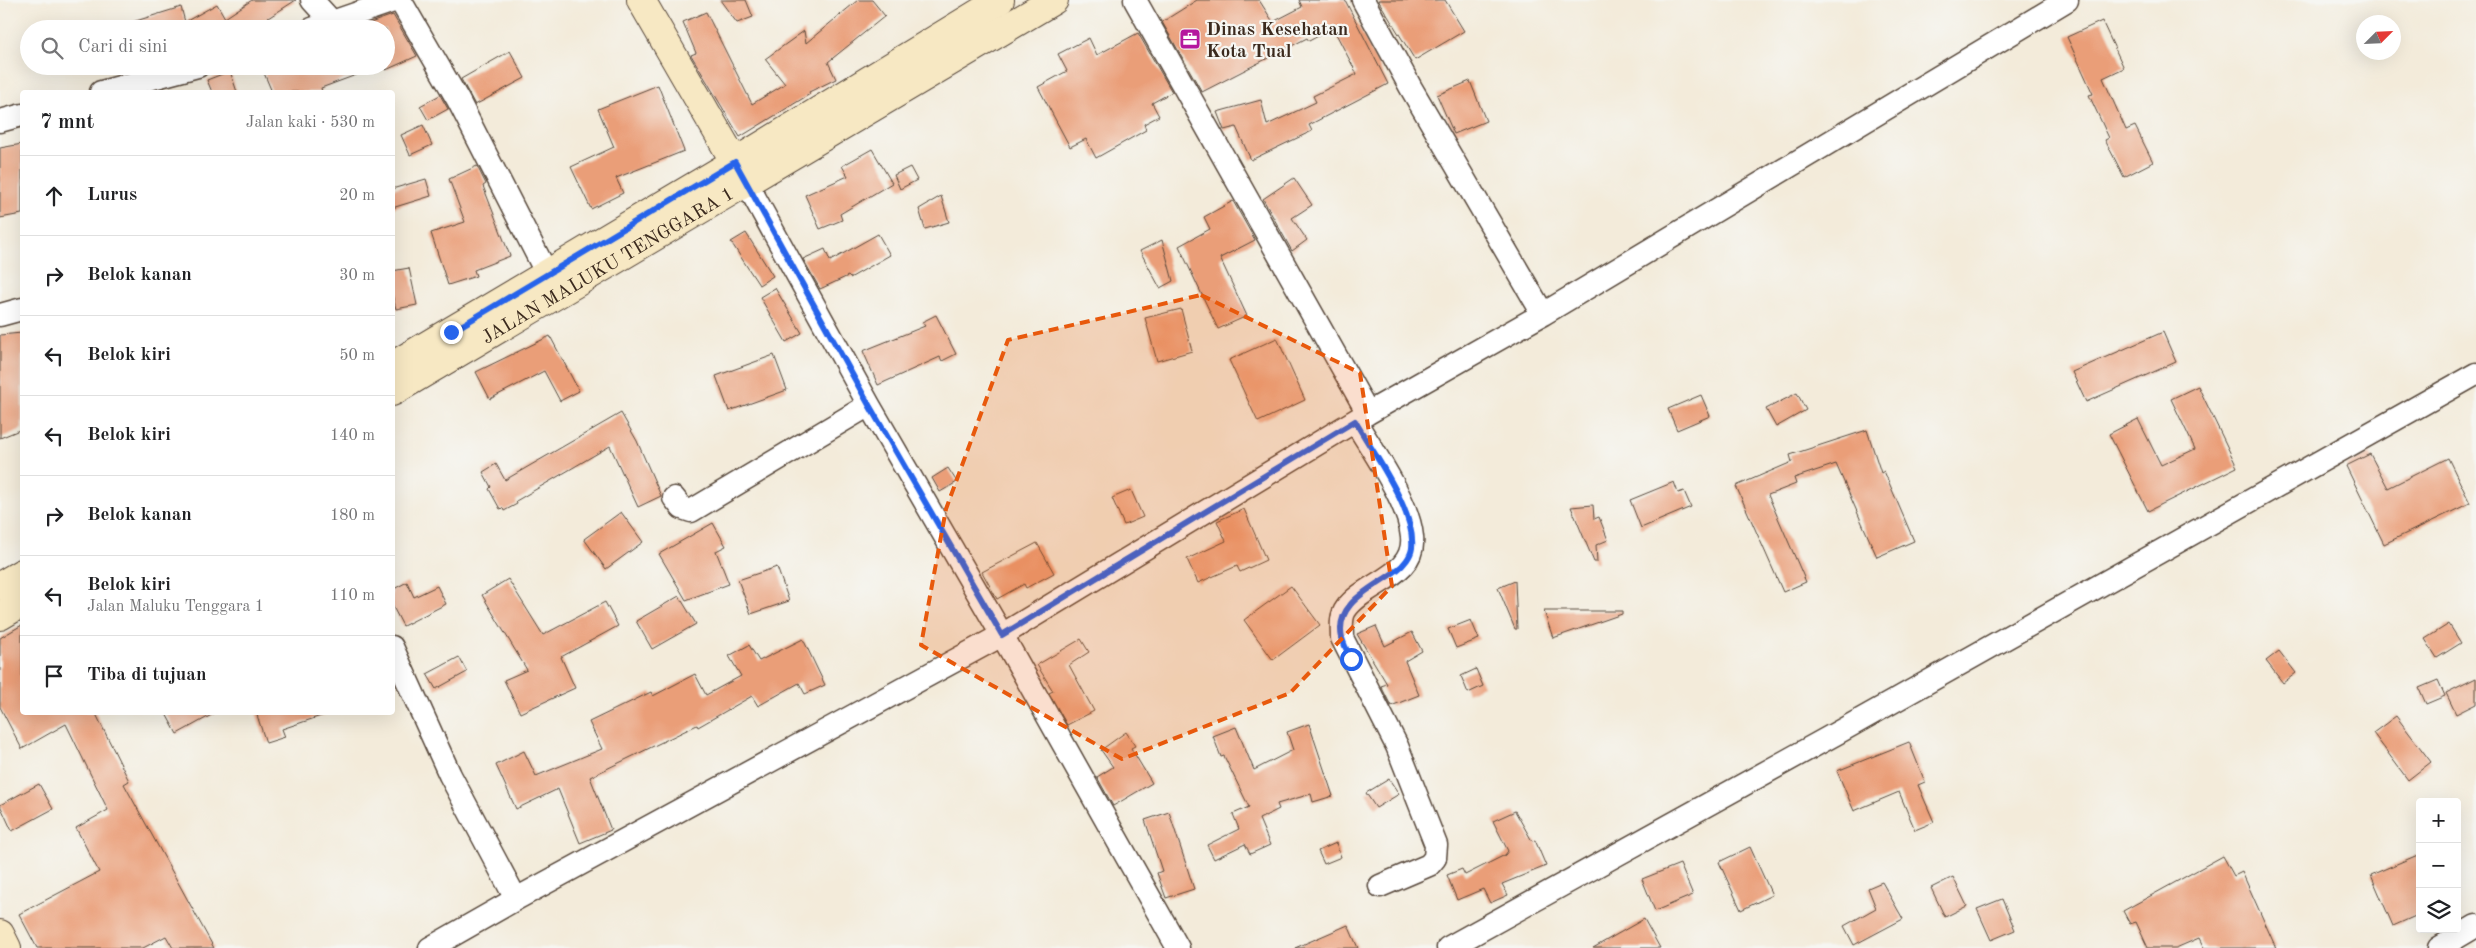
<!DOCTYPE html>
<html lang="id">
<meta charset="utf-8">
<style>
:root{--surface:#fff;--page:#f6f6f6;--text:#202124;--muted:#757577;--line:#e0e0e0}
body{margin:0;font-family:"Old Standard TT",serif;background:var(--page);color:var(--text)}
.controls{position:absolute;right:15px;bottom:15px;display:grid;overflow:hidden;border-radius:5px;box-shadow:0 5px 20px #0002}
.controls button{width:45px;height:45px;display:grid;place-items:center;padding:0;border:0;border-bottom:1px solid var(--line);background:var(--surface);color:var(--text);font:25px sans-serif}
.compass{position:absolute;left:2356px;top:15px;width:45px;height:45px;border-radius:50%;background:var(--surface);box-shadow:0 5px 20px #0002;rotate:66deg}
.stop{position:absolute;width:15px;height:15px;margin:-11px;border:4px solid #2563eb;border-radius:50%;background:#fff}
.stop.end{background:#2563eb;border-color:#fff;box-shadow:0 1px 5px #0008}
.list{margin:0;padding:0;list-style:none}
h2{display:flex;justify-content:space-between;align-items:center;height:65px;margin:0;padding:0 20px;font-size:21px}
h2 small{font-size:16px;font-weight:400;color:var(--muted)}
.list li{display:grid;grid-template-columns:32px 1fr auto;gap:15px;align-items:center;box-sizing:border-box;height:80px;padding:0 20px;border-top:1px solid var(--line)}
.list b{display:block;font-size:19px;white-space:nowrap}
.list p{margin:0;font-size:16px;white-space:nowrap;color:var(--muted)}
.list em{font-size:16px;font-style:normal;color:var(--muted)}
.icon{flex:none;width:28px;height:28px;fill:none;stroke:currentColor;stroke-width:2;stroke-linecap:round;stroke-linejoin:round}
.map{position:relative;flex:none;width:2476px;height:948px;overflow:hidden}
.search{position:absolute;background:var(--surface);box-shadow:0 5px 20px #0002;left:20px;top:20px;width:375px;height:55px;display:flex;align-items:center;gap:12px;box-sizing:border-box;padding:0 18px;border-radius:28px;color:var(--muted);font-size:19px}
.panel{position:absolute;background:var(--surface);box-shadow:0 5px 20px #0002;left:20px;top:90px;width:375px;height:625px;border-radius:5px}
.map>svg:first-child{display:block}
.building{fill:#ea9e78}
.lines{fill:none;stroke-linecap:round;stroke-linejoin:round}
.street-casing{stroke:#57473a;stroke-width:25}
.secondary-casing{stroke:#57473a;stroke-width:30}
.street{stroke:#fff;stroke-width:22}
.secondary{stroke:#f7e8c3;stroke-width:28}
.route{stroke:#2563eb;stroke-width:6}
.marked{fill:#e8590c;fill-opacity:0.2;stroke:#e8590c;stroke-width:4;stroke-dasharray:10 6;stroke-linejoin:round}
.labels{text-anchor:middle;stroke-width:4.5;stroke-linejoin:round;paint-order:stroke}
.poi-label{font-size:19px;font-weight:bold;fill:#3b2a1e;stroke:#f6f6f2;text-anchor:start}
.street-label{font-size:19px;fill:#3b2a1e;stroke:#f6f6f2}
</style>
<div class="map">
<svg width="2476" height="948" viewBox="0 0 2476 948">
<rect width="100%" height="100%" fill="#f6f6f2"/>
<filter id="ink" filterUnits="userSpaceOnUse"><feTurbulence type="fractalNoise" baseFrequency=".02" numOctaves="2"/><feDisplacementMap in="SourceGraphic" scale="10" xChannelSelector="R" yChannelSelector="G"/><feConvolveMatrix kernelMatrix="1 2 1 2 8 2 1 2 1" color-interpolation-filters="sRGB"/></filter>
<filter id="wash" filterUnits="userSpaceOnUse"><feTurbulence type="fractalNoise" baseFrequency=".0096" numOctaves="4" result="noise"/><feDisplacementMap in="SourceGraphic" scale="20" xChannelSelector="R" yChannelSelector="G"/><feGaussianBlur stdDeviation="1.12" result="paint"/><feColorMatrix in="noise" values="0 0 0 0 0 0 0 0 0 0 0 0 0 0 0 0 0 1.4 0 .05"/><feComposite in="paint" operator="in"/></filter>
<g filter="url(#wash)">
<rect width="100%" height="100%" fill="#f3ebda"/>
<g id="blocks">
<!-- building -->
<path class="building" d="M252 0H296L251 29H124L123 25 181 7 185 22 217 4 225 18Z
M720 0H746L753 17 737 23Z
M858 0H872L885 16 828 62 836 79 809 92 810 94 740 137 691 55 696 53 683 22 706 12 752 104 785 84 765 59 804 31 806 43Z
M1197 0H1259L1273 22 1302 7 1299 0H1345L1388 84 1309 125 1312 131 1251 160 1236 127 1224 130 1217 112 1261 100 1267 125 1316 102 1313 96 1357 74 1333 28 1309 41 1307 38 1202 92 1162 22Z
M1378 0H1445L1464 31 1415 60Z
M393 15 417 56 386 70V29H353Z
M2102 21 2124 68 2103 78 2126 130 2135 126 2153 162 2124 177 2105 140 2109 138 2089 95 2093 94 2067 37Z
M1138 33 1172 92 1152 103 1159 116 1144 124 1146 130 1096 158 1086 139 1070 147 1038 87 1067 71 1058 54 1089 38 1097 55Z
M510 51 525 78 475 105 461 79Z
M261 66H375V68L321 88 322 92H272Z
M230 71 237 92H212L207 80Z
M1470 81 1486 121 1454 134 1437 95Z
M658 85 684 151 616 178 623 193 591 209 571 167 614 147 598 109Z
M440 95 448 109 428 120 420 106Z
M423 125 432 145 410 155 401 135Z
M22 144V214L0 218V148Z
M872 149 892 183 840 214 842 220 820 229 805 195 848 176 842 166Z
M477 166 486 184 483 186 510 256 474 270 476 276 448 285 431 233 465 222 449 179Z
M910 167 917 180 900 189 894 175Z
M1294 178 1312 205 1292 218 1307 240 1292 251 1263 199Z
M426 179 431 196 392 208V189Z
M941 196 949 222 925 229 919 209Z
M1233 201 1255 240 1220 258 1247 316 1218 329 1179 246 1210 229 1204 217Z
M746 233 773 276 759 285 731 242Z
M878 234 890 255 850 278 848 276 820 289 803 259 825 249 830 261Z
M1162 240 1173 281 1160 288 1140 251Z
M409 268 417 305 396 309 392 294V271Z
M775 288 802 333 786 342 760 297Z
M1181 309 1192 351 1157 361 1145 318Z
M936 315 956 354 942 361 940 357 878 385 863 351 925 326 922 322Z
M2163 332 2176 362 2086 402 2072 372Z
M22 333V429L0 438V335Z
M550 336 579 391 560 401 544 371 490 399 476 372Z
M1277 338 1305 400 1258 422 1229 360Z
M774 355 787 390 729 411 716 376Z
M2198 386 2237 467 2148 511 2109 434 2138 419 2161 465 2195 449 2171 399Z
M1797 393 1806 410 1776 427 1766 409Z
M1701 395 1710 416 1677 430 1668 409Z
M621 413 637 441 661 496 638 507 610 446 516 501 517 504 504 511 503 508 500 509 489 489 491 487 483 472 496 464 505 480Z
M1867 430 1881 473 1884 471 1914 541 1877 557 1836 464 1794 478 1796 484 1768 495 1806 582 1783 592 1736 486 1792 462 1790 455Z
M2370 454 2388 488 2448 458 2470 503 2384 544 2346 466Z
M948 468 957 482 940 492 932 478Z
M1674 482 1678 493 1684 491 1691 507 1641 528 1630 500Z
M1131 490 1143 517 1124 525 1112 498Z
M1593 505 1594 519 1599 517 1608 540 1596 545 1597 562H1594L1571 507Z
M1244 509 1266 560 1240 572 1237 566 1198 583 1187 559 1226 541 1217 521Z
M621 512 643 542 606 569 584 539Z
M713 523 726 546 716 551 729 584 686 600 659 554Z
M1037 543 1054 573 1026 588 1024 584 997 599 982 572Z
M777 567 789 601 751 614 738 580Z
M508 579 543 635 605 602 618 626 561 657 575 688 520 713 504 680 527 670 482 595Z
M1515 581 1517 629H1515L1498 588Z
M407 582 414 597 437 586 446 604 403 626 392 605V590Z
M1291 586 1320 625 1273 660 1244 620Z
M679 596 696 624 652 649 636 621Z
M1544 611H1622V614L1553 638Z
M1471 620 1479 639 1456 648 1448 629Z
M2449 624 2461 643 2437 658 2425 639Z
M22 625V712H95L129 781 124 784 214 948H173L166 936 143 948H37L19 914 99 872 76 828 108 810 66 724 22 749 0 707V638Z
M1376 626 1385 646 1412 632 1422 651 1405 661 1419 695 1391 706 1381 686 1387 684 1357 634Z
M803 639 825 685 805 694 799 683 758 706 752 696 698 727 697 725 590 777 611 830 580 843 558 789 516 809 496 765 524 751 536 776 602 749 589 722 651 692 653 696 695 674 706 695 741 676 729 656 749 645 759 661Z
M1081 639 1089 652 1069 665 1094 711 1067 725 1049 693 1053 691 1037 665Z
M2279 651 2296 673 2283 683 2266 661Z
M459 657 467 672 436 689 427 674Z
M1476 669 1483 686 1468 693 1461 676Z
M2476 678V704L2456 714 2446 693Z
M2438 680 2445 696 2426 704 2419 688Z
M165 712H217L177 734Z
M256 712H324V715L282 729 285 737 266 743Z
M2396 716 2431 762 2408 780 2373 733Z
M1309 724 1333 796 1313 802 1311 794 1277 804 1279 809 1259 819 1270 845 1250 854 1245 844 1214 859 1207 845 1239 829 1233 814 1249 807 1224 756 1221 757 1213 736 1236 727 1254 770 1293 750 1287 732Z
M1126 732 1135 746 1131 748 1152 783 1113 806 1097 777 1113 767 1101 750Z
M1909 742 1925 782 1918 785 1934 822 1915 830 1899 792 1854 811 1837 771Z
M1389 779 1399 794 1376 808 1366 793Z
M39 784 53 809 12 831 0 805Z
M1515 811 1532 841 1535 840 1546 866 1502 884 1508 895 1490 903 1483 889 1457 900 1447 875 1462 869 1465 875 1505 855 1508 851 1493 821Z
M1169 812 1194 889 1166 898 1157 873 1162 871 1145 820Z
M1336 843 1341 857 1324 864 1318 851Z
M1750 847 1772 895 1741 910 1719 862Z
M2420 854V914L2393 926 2371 875Z
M2223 856 2234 876 2242 872 2276 948H2204L2199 938 2176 948H2148L2136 922 2130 924 2123 911Z
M1680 864 1693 895 1655 911 1642 879Z
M1953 877 1967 906 1945 917 1931 888Z
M1882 882 1903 919 1854 945 1844 926 1876 908 1868 888Z
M2002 899 2015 930 1991 940 1977 909Z
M1644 919 1660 948H1593Z
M1348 925 1358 948H1295Z"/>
</g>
</g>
<g filter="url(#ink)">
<use href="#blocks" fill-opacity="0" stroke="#57473a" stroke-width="1"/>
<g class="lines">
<!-- street casing -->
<g class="street-casing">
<path id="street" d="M312 0 332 22
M400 0 458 100 547 274
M1135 0 1368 413
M1363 0 1411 88 1543 314
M312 29 396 0
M101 92 198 66
M0 121 22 115
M0 315 22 309
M1355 421C1373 452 1409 501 1412 537 1416 576 1365 582 1346 609 1340 617 1342 629 1342 638L1397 746 1436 845 1435 858 1429 865 1380 886
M674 498 682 508 691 511 869 405
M392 647 450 775 516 899
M430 948 516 899 1002 635 869 405 746 182
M1178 948 1002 635 1368 413 1543 314 2067 0
M1448 948 1837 733 2476 374
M2439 948 2476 926"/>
</g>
<!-- secondary casing -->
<g class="secondary-casing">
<g id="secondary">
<path d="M641 0 744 178"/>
<path d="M392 366 735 162 1000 0"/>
<path id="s1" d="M392 392 1054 0"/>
<path d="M0 586 22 573"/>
<path d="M0 616 22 603"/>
<path d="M0 934 7 948"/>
</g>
</g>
<!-- street -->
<use href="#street" class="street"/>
<!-- secondary -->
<use href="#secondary" class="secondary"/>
</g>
</g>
<g class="lines" filter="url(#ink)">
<!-- route -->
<path class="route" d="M451 332 735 162 869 405 1002 635 1355 421C1373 453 1416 511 1412 548 1411 556 1404 565 1397 570 1374 588 1334 602 1342 638 1344 645 1348 653 1351 659"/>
</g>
<!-- marked area -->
<path class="marked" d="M1201 295 1360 373 1392 586 1290 693 1122 759 921 645 946 509 1008 340Z"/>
<!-- icons -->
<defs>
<g id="office-square" transform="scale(1.125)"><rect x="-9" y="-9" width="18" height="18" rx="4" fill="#b5179e" stroke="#f6f6f2"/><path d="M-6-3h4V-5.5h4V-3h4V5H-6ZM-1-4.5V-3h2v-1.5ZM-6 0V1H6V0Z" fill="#fff"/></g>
</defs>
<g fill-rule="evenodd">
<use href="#office-square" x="1190" y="39"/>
</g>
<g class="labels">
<!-- poi labels -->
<g class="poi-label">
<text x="1206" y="35">Dinas Kesehatan<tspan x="1206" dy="22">Kota Tual</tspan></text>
</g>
<!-- street labels -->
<g class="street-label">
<text dy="7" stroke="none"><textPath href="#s1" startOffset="250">JALAN MALUKU TENGGARA 1</textPath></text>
</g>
</g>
</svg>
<div class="controls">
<button>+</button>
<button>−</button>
<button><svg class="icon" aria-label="layers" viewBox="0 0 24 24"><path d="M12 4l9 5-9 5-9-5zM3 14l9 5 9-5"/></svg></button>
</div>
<svg class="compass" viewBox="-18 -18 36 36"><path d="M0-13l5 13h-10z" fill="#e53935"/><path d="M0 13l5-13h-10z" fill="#757577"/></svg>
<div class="stop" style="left:1351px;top:659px"></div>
<div class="stop end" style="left:451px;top:332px"></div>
<div class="search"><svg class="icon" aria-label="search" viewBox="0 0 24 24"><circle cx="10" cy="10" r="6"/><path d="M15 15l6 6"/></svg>Cari di sini</div>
<section class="panel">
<h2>7 mnt<small>Jalan kaki · 530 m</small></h2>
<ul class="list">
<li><svg class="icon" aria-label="ahead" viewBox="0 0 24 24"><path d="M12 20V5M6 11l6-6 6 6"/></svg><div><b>Lurus</b></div><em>20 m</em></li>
<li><svg class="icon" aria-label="right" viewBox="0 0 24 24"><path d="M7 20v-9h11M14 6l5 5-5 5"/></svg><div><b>Belok kanan</b></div><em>30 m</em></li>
<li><svg class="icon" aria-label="left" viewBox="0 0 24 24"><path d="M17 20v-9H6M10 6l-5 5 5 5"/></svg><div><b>Belok kiri</b></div><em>50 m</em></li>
<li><svg class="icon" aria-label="left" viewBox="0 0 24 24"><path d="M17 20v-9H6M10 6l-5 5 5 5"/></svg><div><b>Belok kiri</b></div><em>140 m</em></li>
<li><svg class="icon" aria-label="right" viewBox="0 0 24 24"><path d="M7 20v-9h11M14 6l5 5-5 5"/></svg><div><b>Belok kanan</b></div><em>180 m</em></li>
<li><svg class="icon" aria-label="left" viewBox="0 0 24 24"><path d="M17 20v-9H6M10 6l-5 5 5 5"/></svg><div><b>Belok kiri</b><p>Jalan Maluku Tenggara 1</p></div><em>110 m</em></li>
<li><svg class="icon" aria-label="arrive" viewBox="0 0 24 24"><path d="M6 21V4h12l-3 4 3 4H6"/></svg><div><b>Tiba di tujuan</b></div></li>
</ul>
</section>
</div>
